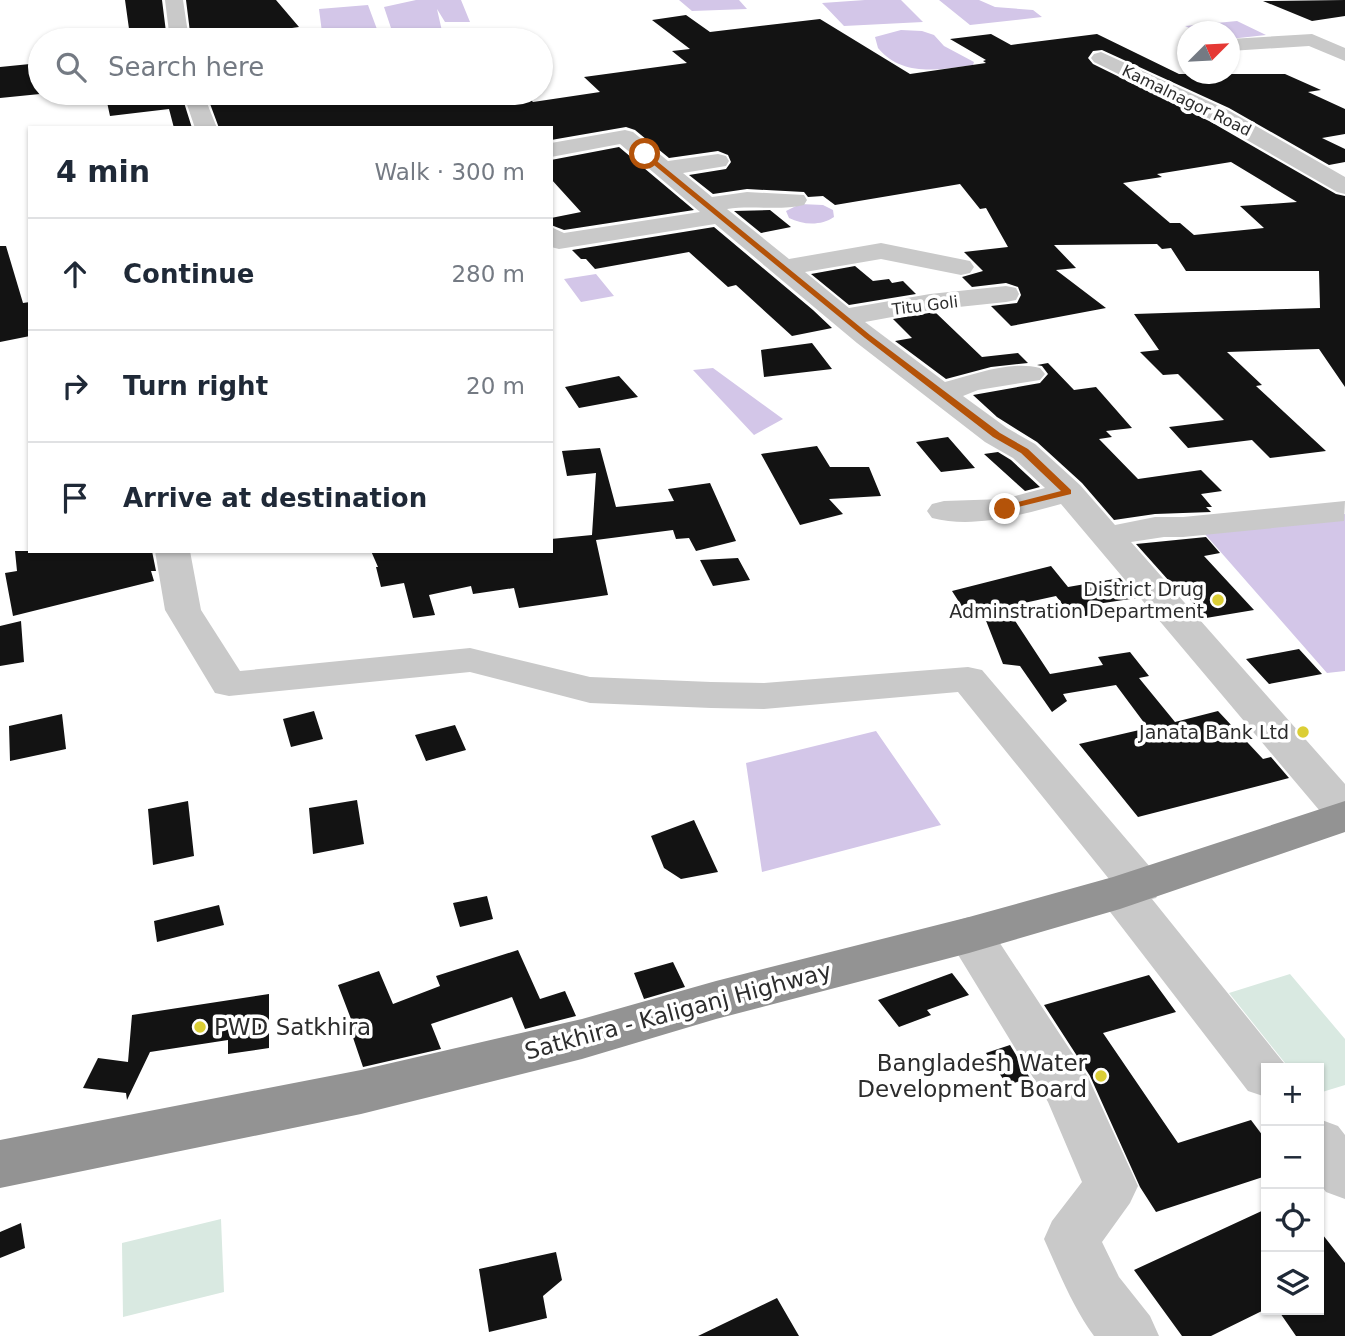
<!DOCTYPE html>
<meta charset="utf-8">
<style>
:root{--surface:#fff;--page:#f6f6f7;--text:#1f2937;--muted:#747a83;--line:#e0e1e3}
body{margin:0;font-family:"DejaVu Sans",sans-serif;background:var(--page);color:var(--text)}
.controls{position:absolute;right:21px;bottom:21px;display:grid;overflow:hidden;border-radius:0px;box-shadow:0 2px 5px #0004}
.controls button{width:63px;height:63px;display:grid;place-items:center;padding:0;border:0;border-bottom:2px solid var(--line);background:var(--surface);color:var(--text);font:35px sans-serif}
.compass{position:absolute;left:1177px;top:21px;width:63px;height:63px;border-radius:50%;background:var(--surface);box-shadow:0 2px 5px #0004;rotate:66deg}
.stop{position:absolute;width:21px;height:21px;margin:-16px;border:5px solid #b45309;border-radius:50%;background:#fff}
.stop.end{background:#b45309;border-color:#fff;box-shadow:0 2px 7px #0008}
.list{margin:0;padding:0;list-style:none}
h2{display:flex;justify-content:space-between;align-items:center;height:91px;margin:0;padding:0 28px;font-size:30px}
h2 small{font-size:23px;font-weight:400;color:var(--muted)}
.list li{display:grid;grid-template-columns:46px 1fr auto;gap:21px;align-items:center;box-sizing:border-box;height:112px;padding:0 28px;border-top:2px solid var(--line)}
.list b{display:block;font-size:26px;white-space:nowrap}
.list em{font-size:23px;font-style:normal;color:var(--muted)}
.icon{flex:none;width:38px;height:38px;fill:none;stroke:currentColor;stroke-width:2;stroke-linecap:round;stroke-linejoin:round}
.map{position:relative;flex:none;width:1345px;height:1336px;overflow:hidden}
.search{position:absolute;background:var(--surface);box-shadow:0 2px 5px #0004;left:28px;top:28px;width:525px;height:77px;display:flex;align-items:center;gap:18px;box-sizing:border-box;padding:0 24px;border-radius:38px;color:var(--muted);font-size:26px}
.panel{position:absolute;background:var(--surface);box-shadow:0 2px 5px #0004;left:28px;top:126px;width:525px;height:427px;border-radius:0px}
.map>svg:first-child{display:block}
.green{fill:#d9e9e1}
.water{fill:#d3c6e8}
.building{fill:#131313;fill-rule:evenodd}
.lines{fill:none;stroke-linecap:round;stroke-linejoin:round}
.minor{fill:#c9c9c9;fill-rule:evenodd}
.highway{fill:#939393;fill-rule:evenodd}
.route{fill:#b45309}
.poi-dot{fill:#dbce35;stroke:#fff;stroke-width:2.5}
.labels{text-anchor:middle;stroke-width:7;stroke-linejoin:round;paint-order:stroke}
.far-street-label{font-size:16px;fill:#2c2c2c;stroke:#fff}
.poi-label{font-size:19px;fill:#2c2c2c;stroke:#fff;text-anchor:end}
.near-street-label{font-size:23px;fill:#2c2c2c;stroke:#fff}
.near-poi-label{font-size:23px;fill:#2c2c2c;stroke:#fff;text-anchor:start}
</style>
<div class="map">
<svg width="1345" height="1336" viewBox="0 0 1345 1336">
<rect width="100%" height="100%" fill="#fff"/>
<!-- green -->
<path class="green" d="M1290 974 1345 1039V1085L1319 1093V1068H1289L1229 993Z
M221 1219 224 1292 123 1317 122 1243Z"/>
<!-- water -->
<path class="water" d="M416 0H461L470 22H445L437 9 444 40H395L384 7Z
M679 0H739L747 9 692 11Z
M865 0H901L923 22 844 26 822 3Z
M939 0H979L995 7 1033 10 1042 17 970 25Z
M368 5 381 40H323L319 9Z
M1237 21 1266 35 1230 39V32L1196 31 1185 26Z
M901 30 922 31 934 35 944 46 974 62 973 65C939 70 902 77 878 48L875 37Z
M800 204 823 205 833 210 834 217C821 226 803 225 789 218L786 211Z
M596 274 614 296 581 302 564 279Z
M713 368 783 419 754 435 693 370Z
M1345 514V671L1327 673 1204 533Z
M876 731 941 825 762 872 746 763Z"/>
<!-- building -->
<path class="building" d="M125 0H162L167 40H135V36H130Z
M186 0H276L299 27 264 32 266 40H191Z
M1345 0V16L1312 21 1263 1Z
M686 15 710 32 820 19 910 74 986 63 983 61 986 60 950 39 991 34 1011 45 1097 34 1179 74H1285L1321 90 1308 92 1345 109V134L1322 138 1345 149V162L1329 165 1229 108 1102 50 1093 51 1088 58 1093 64 1211 122 1336 194 1345 196V387L1319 349 1227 352 1262 385 1256 386 1326 451 1270 458 1252 440 1188 448 1169 427 1224 420 1178 374 1163 375 1140 352 1159 350 1134 314 1320 308 1319 271H1186L1171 248 1162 249 1157 244 1054 245 1076 268 1056 270 1106 308 1011 326 991 306 1017 303 1021 295 1018 287 1006 283 972 287 962 277 983 271 964 252 1008 247 986 208 980 209 960 184 835 205 823 196 808 197 804 192 747 189 713 194 689 175 726 169 731 162 728 155 718 151 669 158 635 130 626 127 551 140V128H219L206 93H477L488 104 529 98 533 102 600 92 584 77 687 63 672 51 690 49 652 20ZM1231 162 1297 202 1240 206 1264 228 1194 235 1180 223H1170L1123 183 1162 177 1157 174Z
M40 63V94L0 98V67Z
M105 93H181L192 128H174L169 109 110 116Z
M619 147 694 210 564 230 551 225V218L581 212 551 179V160Z
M770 210 791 227 761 233 734 211Z
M714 227 813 310 832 328 792 336 736 285 728 287 689 252 595 269 586 259H581L572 250Z
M0 246H6L23 303 30 302V336L0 342Z
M855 266 873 281 889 279 892 283 903 281 916 294 849 305 811 274Z
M935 312 982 357 1018 353 1028 363 991 367 946 379 895 341 912 338 893 319Z
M812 343 832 369 764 377 761 350Z
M1048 363 1074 390 1096 387 1132 428 1106 431 1112 437 1099 439 1138 479 1201 470 1222 491 1201 494 1212 507H1206L1211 512 1155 514 1114 520 1082 483 1037 442 997 417 973 395 1040 383 1048 374 1042 366 1037 365Z
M619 376 638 397 579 408 565 387Z
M948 437 975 468 941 472 916 442Z
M817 446 830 467H869L881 496 829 499 843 514 800 525 761 454Z
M600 448 616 507 674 501 668 489 710 483 736 541 696 551 689 538 676 539 673 530 596 540 608 595 519 608 514 588 473 594 471 586 429 595 435 615 413 618 404 583 381 587 376 567H378L371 551H551V539L592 535 596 473 567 476 562 451Z
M998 452 1011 460 1040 487 1025 491 984 454Z
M1206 537 1220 553 1204 556 1254 610 1206 618 1183 591H1178L1136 544Z
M15 551H152L156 571H151L154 581 13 616 5 573 17 571Z
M738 558 750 580 713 586 700 560Z
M1051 566 1068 587 1120 578 1137 598 1090 605 1098 614 1073 618 1056 596 1006 607 1050 674 1103 665 1098 657 1130 652 1149 676 1139 678 1175 722 1218 711 1263 759 1271 757 1289 778 1138 817 1079 744 1148 728 1116 685 1063 694 1067 701 1052 712 1020 666 1003 664 983 613 968 616 952 591Z
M21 621 24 662 0 666V626Z
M1299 649 1322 674 1269 684 1246 659Z
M314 711 323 739 291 747 283 719Z
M62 714 66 749 10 761 9 726Z
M455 725 466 750 426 761 415 735Z
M357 800 364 844 313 854 309 808Z
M188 801 194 856 153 865 148 809Z
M694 820 718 872 681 879 664 868 651 836Z
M487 896 493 919 460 927 453 903Z
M219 905 224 925 157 942 154 921Z
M518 950 540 999 565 991 576 1016 525 1029 512 997 431 1024 441 1049 363 1067 347 1020 351 1019 338 985 379 971 393 1004 440 986 436 976Z
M673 962 685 987 644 999 634 973Z
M952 973 969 995 927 1010 931 1015 899 1027 878 1000Z
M1149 975 1176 1012 1103 1033 1178 1143 1251 1120 1266 1140V1176L1156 1212 1140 1187 1090 1076 1044 1005Z
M269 994V1048L228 1054V1040L150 1052 127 1100 126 1093 83 1088 98 1058 128 1062 132 1015Z
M1010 1045 1030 1078 1007 1085 986 1053Z
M1266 1209V1309L1211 1336H1182L1134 1270Z
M21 1223 25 1248 0 1258V1232Z
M1319 1230 1345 1263V1336H1296L1278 1310H1319Z
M556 1252 562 1280 543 1296 547 1318 489 1332 479 1269Z
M777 1298 799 1336H698Z"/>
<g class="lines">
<!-- minor -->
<path class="minor" d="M165 0H183L189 40H170Z
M1312 34 1345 48V61L1309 46 1230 51V39Z
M1101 52 1228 110 1345 177V194L1337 192 1212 120 1094 62 1091 58 1094 54Z
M183 93H203L217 128H195Z
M625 130 633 132 668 161 718 154 726 156 729 161 726 166 683 173 712 197 747 192 804 195 807 200 804 205C779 211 752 205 727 209L789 259 881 243 970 261 974 267 970 273 961 275 881 259 805 272 849 308 930 294 1006 286 1016 288 1019 294 1016 300 1006 302 930 310 865 322 945 382C973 375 1010 360 1040 368L1045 374 1040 380 978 390 963 396 1007 428 1035 444 1080 485 1115 525 1155 517H1183L1345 501 1344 521 1183 537H1164L1131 542 1345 784V827L1330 823 1061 504C1020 515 974 529 932 518L927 511 932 504 944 501 1004 499 1045 488 1013 458 985 442 857 343 715 224 559 249 551 247V227L564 233 700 212 620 144 551 157V143Z
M155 551H190L201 610 240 671 470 648 590 677 711 682 764 683 968 667 982 670 1156 874 1163 886 1156 898 1152 899 1288 1068H1266V1097L1248 1091 1104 904 1097 892 1104 880 1109 879 958 692 764 709 711 708 590 703 470 672 229 696 215 693 165 610Z
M969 917 986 922 1088 1077 1138 1186 1130 1203 1102 1242 1119 1277 1150 1316 1159 1336H1094C1072 1306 1059 1272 1044 1239L1052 1221 1082 1182 1048 1102 946 935 952 922Z
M1319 1119 1338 1126 1345 1135V1199L1326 1192 1319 1183Z"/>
<!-- highway -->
<path class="highway" d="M1345 801V832L1120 909 969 953 716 1019 582 1059 361 1114 0 1188V1140L361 1070 582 1019 716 981 969 917 1113 877Z"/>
</g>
<!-- route -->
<path class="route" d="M643 153H647L870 335 1000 433 1028 449 1071 490V494L1002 511V506L1061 491 1021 453 993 437 865 338 643 156Z"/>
<!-- markers -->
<g class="poi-dot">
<circle cx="1218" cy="600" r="7"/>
<circle cx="1303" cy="732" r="7"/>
<circle cx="200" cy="1027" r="7"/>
<circle cx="1101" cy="1076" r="7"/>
</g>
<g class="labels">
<!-- far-street labels -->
<g class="far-street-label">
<text transform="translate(1187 100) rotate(26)" y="6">Kamalnagor Road</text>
<text transform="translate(925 305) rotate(-7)" y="6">Titu Goli</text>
</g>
<!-- poi labels -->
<g class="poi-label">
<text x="1204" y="596">District Drug<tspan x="1204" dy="22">Adminstration Department</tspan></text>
<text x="1289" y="739">Janata Bank Ltd</text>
</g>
<!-- near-street labels -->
<g class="near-street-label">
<text transform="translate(678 1011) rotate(-15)" y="8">Satkhira - Kaliganj Highway</text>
</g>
<!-- near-poi labels -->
<g class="near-poi-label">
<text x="214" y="1035">PWD Satkhira</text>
<text x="1087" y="1071" text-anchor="end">Bangladesh Water<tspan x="1087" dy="26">Development Board</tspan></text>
</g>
</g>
</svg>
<div class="controls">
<button>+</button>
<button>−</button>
<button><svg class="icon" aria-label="locate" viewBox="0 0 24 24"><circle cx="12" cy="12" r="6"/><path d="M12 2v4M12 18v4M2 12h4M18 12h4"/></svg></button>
<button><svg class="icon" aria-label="layers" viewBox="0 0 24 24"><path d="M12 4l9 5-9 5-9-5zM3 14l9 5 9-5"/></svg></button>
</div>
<svg class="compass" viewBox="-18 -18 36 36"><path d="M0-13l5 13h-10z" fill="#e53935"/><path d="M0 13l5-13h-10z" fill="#747a83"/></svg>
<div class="stop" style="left:645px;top:154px"></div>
<div class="stop end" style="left:1005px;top:509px"></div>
<div class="search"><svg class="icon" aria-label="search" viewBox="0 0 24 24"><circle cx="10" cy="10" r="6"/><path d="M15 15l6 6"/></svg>Search here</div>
<section class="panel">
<h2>4 min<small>Walk · 300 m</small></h2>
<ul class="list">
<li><svg class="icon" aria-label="ahead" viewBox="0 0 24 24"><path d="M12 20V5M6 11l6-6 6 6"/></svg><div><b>Continue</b></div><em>280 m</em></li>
<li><svg class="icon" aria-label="right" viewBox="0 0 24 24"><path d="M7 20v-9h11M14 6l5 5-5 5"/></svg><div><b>Turn right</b></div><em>20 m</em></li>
<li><svg class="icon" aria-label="arrive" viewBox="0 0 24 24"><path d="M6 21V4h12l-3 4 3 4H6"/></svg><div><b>Arrive at destination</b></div></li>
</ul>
</section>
</div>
